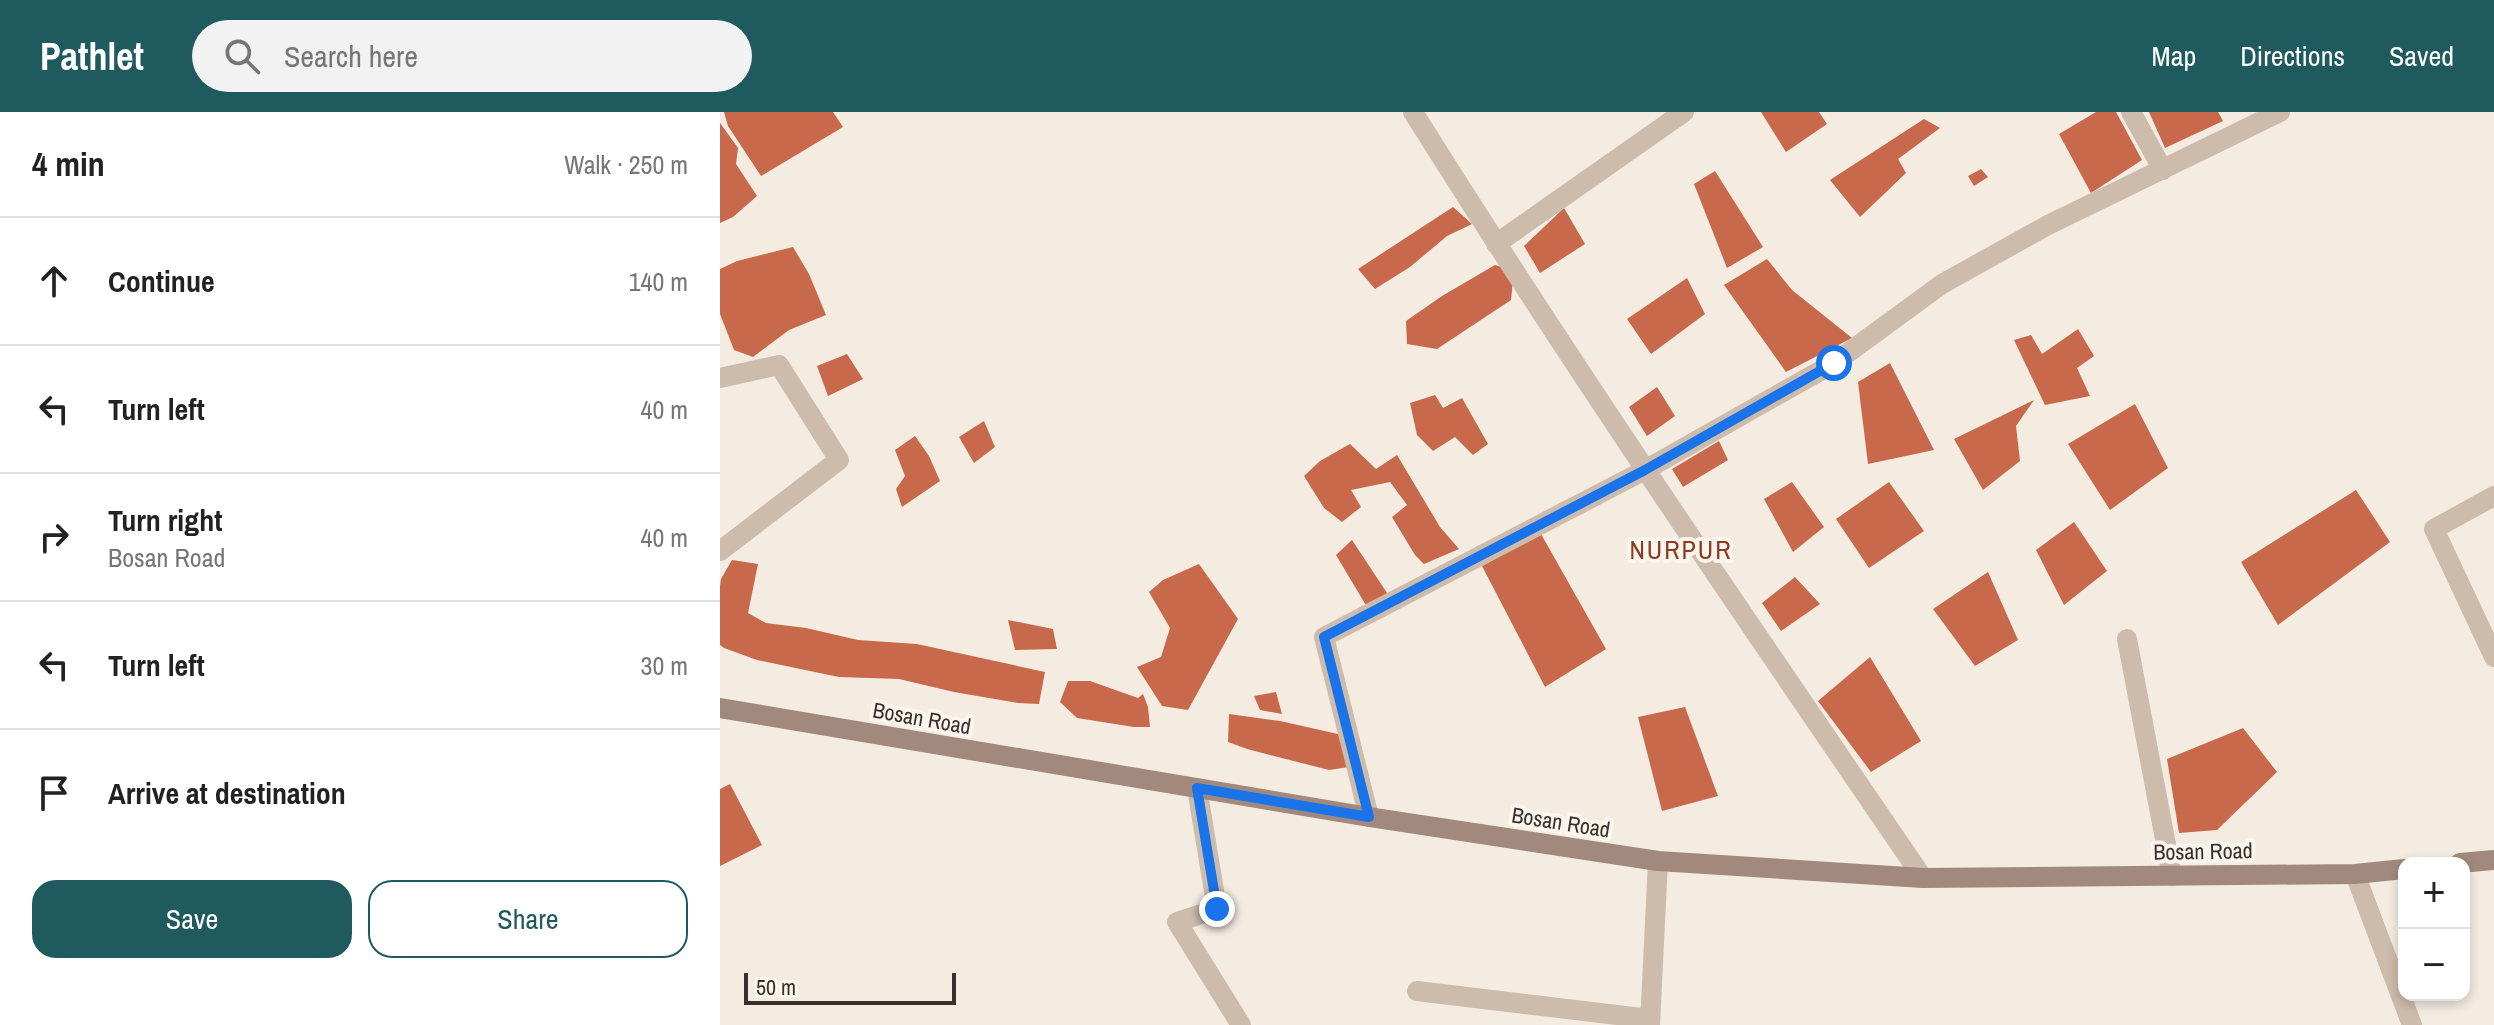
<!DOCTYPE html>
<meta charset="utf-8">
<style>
:root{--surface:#fff;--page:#f2f2f2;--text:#222;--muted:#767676;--line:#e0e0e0;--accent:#1f5a5e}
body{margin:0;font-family:"Archivo Narrow",sans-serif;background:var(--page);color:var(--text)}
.controls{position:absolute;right:24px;bottom:24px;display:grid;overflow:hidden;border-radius:16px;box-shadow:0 4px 12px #0003}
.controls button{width:72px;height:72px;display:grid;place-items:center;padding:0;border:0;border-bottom:2px solid var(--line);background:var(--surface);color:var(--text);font:40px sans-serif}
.scale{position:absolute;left:24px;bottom:20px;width:212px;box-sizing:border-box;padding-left:8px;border:4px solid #3b302b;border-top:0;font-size:22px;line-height:28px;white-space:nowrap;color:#3b302b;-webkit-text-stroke:6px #fbf5ee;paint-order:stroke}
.stop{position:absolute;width:24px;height:24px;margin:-18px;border:6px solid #1a73e8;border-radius:50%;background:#fff}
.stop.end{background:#1a73e8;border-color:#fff;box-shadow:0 2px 8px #0008}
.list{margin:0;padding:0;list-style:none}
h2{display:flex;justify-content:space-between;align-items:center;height:104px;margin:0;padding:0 32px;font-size:34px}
h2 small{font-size:26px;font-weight:400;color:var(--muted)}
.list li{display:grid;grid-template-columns:52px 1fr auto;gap:24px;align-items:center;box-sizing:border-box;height:128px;padding:0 32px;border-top:2px solid var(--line)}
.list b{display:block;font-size:30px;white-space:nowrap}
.list p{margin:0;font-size:26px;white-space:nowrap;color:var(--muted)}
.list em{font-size:26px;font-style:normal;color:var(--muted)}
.actions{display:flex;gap:16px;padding:24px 32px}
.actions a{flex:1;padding:18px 0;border:2px solid var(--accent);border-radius:24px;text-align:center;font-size:28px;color:var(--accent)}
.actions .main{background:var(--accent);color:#fff}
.icon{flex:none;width:44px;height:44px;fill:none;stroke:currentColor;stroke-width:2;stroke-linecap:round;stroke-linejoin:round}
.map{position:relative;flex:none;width:1774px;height:913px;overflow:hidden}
header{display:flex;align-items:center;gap:48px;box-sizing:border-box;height:112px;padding:0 40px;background:var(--accent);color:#fff}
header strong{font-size:38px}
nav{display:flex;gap:44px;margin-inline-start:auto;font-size:28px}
.search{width:560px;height:72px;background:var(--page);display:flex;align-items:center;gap:20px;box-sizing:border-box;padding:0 28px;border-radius:44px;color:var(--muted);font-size:30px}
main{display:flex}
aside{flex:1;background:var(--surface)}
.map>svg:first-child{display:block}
.building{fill:#c8694b}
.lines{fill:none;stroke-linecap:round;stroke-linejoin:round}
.minor{stroke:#cdbbac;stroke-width:20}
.tertiary{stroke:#cdbbac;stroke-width:20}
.secondary{stroke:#a18a7d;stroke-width:20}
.route{stroke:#1a73e8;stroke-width:10}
.labels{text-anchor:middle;stroke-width:8;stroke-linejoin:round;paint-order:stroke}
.street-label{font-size:22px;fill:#3b302b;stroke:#fbf5ee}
.quarter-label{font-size:26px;letter-spacing:2px;fill:#8c3b22;stroke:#fbf5ee}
</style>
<header>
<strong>Pathlet</strong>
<div class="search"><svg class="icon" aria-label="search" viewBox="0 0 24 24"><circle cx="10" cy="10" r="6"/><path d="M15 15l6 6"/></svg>Search here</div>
<nav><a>Map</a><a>Directions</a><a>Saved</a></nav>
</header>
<main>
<aside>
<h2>4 min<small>Walk · 250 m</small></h2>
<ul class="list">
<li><svg class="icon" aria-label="ahead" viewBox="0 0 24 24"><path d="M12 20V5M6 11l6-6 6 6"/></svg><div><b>Continue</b></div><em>140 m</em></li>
<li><svg class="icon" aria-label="left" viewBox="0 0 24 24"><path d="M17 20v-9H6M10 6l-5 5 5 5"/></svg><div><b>Turn left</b></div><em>40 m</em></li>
<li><svg class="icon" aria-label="right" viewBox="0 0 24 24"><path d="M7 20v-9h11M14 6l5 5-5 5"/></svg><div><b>Turn right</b><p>Bosan Road</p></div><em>40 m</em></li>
<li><svg class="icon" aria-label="left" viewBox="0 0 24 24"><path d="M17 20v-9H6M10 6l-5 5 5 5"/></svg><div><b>Turn left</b></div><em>30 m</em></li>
<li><svg class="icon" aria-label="arrive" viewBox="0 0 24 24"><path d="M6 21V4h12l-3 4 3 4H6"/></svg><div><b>Arrive at destination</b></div></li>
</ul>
<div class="actions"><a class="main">Save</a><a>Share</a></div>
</aside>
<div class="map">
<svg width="1774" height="913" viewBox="0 0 1774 913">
<rect width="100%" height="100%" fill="#f4ebe1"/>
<!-- building -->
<path class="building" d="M4 0H113L123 15 41 64 8 14Z
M1041 0H1099L1107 12 1066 40Z
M1376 0H1396L1422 48 1371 81 1339 22Z
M1429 0H1498L1503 9 1445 36Z
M1204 7 1220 16 1178 47 1186 61 1140 105 1110 68Z
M0 11 18 36 16 52 37 84 13 105 0 111Z
M1261 57 1268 65 1254 74 1248 64Z
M995 59 1043 135 1007 156 974 72Z
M733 95 752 112 727 124 690 155 655 177 638 157Z
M844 96 865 132 820 161 804 134Z
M73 135 89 162 106 203 69 218 33 245 14 238 0 202V157L17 149Z
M1047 147 1072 178 1132 226 1066 260 1004 173Z
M775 153 794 159 791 188 717 237 687 232 686 209 722 184Z
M967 166 985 202 931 242 907 207Z
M1358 217 1374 244 1357 256 1370 284 1325 293 1294 228 1311 223 1322 242Z
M127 242 143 267 108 284 97 254Z
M1170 251 1214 338 1148 352 1138 270Z
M937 275 955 304 927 324 909 295Z
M715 283 723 296 742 286 768 332 753 343 735 325 713 339 697 323 690 291Z
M1314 288 1296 314 1300 349 1263 378 1234 327Z
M1415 292 1448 356 1390 398 1348 332Z
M264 309 275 335 254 351 239 325Z
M195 324 209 344 220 369 182 395 176 377 185 364 175 338Z
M999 329 1008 348 963 375 952 357Z
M630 332 656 357 677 343 720 415 739 437 704 452 695 443 672 405 687 393 670 370 631 378 641 395 622 410 604 396 584 364 600 349Z
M1072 370 1104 415 1073 440 1044 387Z
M1169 370 1204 419 1149 456 1116 407Z
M1636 378 1670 430 1558 513 1521 450Z
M1354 410 1387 459 1344 493 1316 438Z
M821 422 886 537 825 575 762 454Z
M632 428 667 481 650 500 616 443Z
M12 448 38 452 28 501 46 511 86 516 138 528 197 532 325 560 319 592 298 591 234 580 179 567 119 565 37 548 4 536 0 533V474L1 467Z
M479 452 518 507 468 598 442 594 417 555 441 545 450 516 429 480 443 468Z
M1268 460 1298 528 1255 554 1213 497Z
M1075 465 1100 492 1061 519 1042 491Z
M288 508 333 517 337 537 295 538Z
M1150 545 1201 629 1151 660 1098 589Z
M348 569H370L418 586 423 582 428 595 430 615H414L357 606 340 590Z
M556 580 562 602 540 598 534 584Z
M965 595 998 684 942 699 918 605Z
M509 602 560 609 618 622 636 654 609 658 527 637 508 630Z
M1523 616 1557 660 1497 718 1459 721 1447 647Z
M10 672 42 733 0 754V677Z"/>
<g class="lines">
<!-- minor -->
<path class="minor" d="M693 0C856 260 1030 513 1203 766
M1411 0 1443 58
M776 132 964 0
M0 266 59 253 119 348 0 439
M1774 384 1714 417 1774 545
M1407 527 1452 764
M477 676 497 797 457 810 521 913
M649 705 604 525 925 358 1114 251 1222 172 1328 113 1560 0
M697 879 930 907
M930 913 938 749"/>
<!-- tertiary -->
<path class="tertiary" d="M1635 762 1692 913"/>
<!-- secondary -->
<path class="secondary" d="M0 596 649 705 938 749 1203 766 1635 762 1684 757
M1740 751 1774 748"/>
</g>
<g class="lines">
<!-- route -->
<path class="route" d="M497 797 477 676 649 705 604 525 925 358 1114 251"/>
</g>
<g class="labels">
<!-- street labels -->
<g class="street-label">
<text transform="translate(202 606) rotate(10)" y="8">Bosan Road</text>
<text transform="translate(841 710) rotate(9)" y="8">Bosan Road</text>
<text transform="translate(1483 739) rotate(-1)" y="8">Bosan Road</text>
</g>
<!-- quarter labels -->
<g class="quarter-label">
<text x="961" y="447">NURPUR</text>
</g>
</g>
</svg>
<div class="controls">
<button>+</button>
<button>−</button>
</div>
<div class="scale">50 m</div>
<div class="stop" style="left:1114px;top:251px"></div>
<div class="stop end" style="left:497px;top:797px"></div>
</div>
</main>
